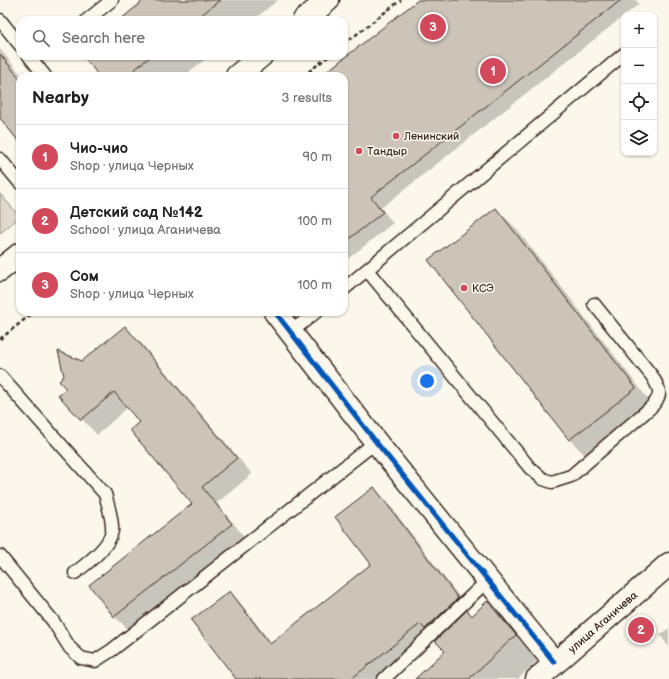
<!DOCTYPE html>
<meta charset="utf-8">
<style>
:root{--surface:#fff;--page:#f2f2f2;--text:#222;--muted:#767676;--line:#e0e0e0;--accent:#d1495b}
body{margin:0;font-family:"Balsamiq Sans",sans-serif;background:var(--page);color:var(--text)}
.controls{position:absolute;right:12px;top:12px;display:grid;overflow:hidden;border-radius:8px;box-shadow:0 1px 3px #0004}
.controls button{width:36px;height:36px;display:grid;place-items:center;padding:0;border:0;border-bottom:1px solid var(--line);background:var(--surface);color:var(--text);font:20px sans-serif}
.you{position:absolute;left:427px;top:381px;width:14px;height:14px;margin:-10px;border:3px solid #fff;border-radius:50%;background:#1a73e8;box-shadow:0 0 0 6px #1a73e833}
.badge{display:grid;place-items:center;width:26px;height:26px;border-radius:50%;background:var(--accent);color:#fff;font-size:13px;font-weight:700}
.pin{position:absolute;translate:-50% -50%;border:2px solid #fff;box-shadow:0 1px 4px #0006}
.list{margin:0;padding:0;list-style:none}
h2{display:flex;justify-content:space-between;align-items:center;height:52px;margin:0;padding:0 16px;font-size:17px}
h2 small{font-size:13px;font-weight:400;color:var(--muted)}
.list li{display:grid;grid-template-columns:26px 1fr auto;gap:12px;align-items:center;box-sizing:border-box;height:64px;padding:0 16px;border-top:1px solid var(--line)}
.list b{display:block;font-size:15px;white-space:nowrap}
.list p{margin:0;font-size:13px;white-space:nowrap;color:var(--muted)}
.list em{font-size:13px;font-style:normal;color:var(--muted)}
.icon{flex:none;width:22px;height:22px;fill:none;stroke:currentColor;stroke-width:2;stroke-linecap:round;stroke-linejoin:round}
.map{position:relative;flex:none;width:669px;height:679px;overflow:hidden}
.search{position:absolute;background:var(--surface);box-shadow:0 1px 3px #0004;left:16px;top:16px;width:332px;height:44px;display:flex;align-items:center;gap:10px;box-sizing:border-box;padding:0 14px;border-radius:12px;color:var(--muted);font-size:15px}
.panel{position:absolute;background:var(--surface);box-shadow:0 1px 3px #0004;left:16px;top:72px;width:332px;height:244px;border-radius:12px}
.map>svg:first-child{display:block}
.green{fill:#dfd9ce;stroke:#8d8276}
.shadow{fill:#0003}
.building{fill:#ccc4b9;stroke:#3b2a1e}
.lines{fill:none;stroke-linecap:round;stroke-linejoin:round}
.service-casing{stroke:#3b2a1e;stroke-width:15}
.minor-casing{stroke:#3b2a1e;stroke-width:25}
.tertiary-casing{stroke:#3b2a1e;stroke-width:25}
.path{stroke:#3b2a1e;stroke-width:2.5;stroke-dasharray:4 3;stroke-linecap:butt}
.service{stroke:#fbf7ec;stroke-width:12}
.minor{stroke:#fbf7ec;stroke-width:22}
.tertiary{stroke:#fbf7ec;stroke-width:22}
.cycleway-casing{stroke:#fbf7ec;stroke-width:8}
.cycleway{stroke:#0057b8;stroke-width:5}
.poi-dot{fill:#d1495b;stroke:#fbf7ec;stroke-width:1.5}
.labels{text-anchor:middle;stroke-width:3;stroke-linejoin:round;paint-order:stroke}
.poi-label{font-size:11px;fill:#3b2a1e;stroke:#fbf7ec;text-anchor:start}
.street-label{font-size:11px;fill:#3b2a1e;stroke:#fbf7ec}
</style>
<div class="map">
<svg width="669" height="679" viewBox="0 0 669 679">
<rect width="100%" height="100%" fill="#fbf7ec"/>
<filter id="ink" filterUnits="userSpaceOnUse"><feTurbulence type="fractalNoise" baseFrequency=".025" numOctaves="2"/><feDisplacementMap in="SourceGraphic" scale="8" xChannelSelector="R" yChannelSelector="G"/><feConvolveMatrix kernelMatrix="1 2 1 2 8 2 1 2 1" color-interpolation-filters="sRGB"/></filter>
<g filter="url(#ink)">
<!-- green -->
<path class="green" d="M0 194 20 217 0 233Z"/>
<!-- shadow -->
<path class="shadow" d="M146 0H278L253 20H121Z
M419 0H636L639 4 381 208 393 223 344 262V76H323Z
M0 49 22 76H20V141L0 116Z
M84 56H209L184 76H100Z
M496 209 516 228 655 408 589 459 569 439Z
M125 328 141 343 252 474 217 503 246 539 130 631 114 616 193 504 141 422 128 407 97 435 60 395 68 389 82 363Z
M374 489 386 500 469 610 468 612 473 616 487 603 511 626 539 659 518 679H416L446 651 432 635 377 679H237L230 592 241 604 272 644 372 565Z
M669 628V647L660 635Z"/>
<!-- building -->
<path class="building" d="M144 0H220L195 20H120Z
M418 0H621L371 197 383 212 344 243V76H321Z
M0 54 20 79V143L0 118Z
M83 56H151L127 76H99Z
M496 208 636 388 569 440 428 260Z
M125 326 237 458 202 487 232 524 114 617 89 585 192 504 130 430 139 422 114 392 81 420 58 395 66 389 59 381 64 376 58 351 82 361Z
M374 487 458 598 425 629 420 624 351 679H236L191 620 230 591 270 644 371 564 335 517Z
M487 601 516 635 469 679H415L445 651 435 641 467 610 472 616Z"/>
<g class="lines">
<!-- service casing -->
<g class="service-casing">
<path id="service" d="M0 20 20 45
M87 20 112 0
M29 56 45 76
M0 159 20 183
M367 270 530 468 543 479 552 482 571 476 649 409C663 396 661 391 652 376L594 304
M344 289 624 54
M291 332 316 312
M0 376 105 494C108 505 113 520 112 531 109 548 87 563 75 573
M0 556 53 621 70 648 81 658 95 661 112 650 376 442
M384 679 488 580"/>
</g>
<!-- minor casing -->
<g class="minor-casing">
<g id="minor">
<path d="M275 312 376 442 554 662"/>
<path id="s1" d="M537 679 669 564"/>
</g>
</g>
<!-- tertiary casing -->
<g class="tertiary-casing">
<path id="tertiary" d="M304 20 328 0
M237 76 261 56
M0 270 20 254"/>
</g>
<!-- path -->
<path class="path" d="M344 44 401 0
M303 76 329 56
M0 339 34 312"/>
<!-- service -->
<use href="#service" class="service"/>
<!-- minor -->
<use href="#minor" class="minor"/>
<!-- tertiary -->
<use href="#tertiary" class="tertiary"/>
<!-- cycleway casing -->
<g class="cycleway-casing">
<path id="cycleway" d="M275 312 376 442 554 662"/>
</g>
<!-- cycleway -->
<use href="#cycleway" class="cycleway"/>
</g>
</g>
<!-- markers -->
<g class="poi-dot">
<circle cx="396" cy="136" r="4"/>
<circle cx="359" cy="151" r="4"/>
<circle cx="464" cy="288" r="4"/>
</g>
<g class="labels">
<!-- poi labels -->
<g class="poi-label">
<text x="404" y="140">Ленинский</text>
<text x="367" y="155">Тандыр</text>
<text x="472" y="292">КСЭ</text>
</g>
<!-- street labels -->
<g class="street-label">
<text dy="4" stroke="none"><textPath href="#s1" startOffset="87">улица Аганичева</textPath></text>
</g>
</g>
</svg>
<div class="controls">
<button>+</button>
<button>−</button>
<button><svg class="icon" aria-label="locate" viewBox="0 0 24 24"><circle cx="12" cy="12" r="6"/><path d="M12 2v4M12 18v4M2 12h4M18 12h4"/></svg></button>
<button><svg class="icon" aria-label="layers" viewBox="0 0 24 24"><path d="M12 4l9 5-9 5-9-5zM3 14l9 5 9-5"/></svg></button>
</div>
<div class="you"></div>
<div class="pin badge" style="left:493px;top:71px">1</div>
<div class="pin badge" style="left:641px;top:630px">2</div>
<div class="pin badge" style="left:433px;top:27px">3</div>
<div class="search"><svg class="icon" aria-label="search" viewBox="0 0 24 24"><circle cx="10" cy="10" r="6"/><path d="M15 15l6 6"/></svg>Search here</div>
<section class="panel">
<h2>Nearby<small>3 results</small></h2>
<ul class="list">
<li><span class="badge">1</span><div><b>Чио-чио</b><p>Shop · улица Черных</p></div><em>90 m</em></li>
<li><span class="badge">2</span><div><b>Детский сад №142</b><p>School · улица Аганичева</p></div><em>100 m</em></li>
<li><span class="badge">3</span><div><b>Сом</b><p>Shop · улица Черных</p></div><em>100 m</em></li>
</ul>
</section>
</div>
